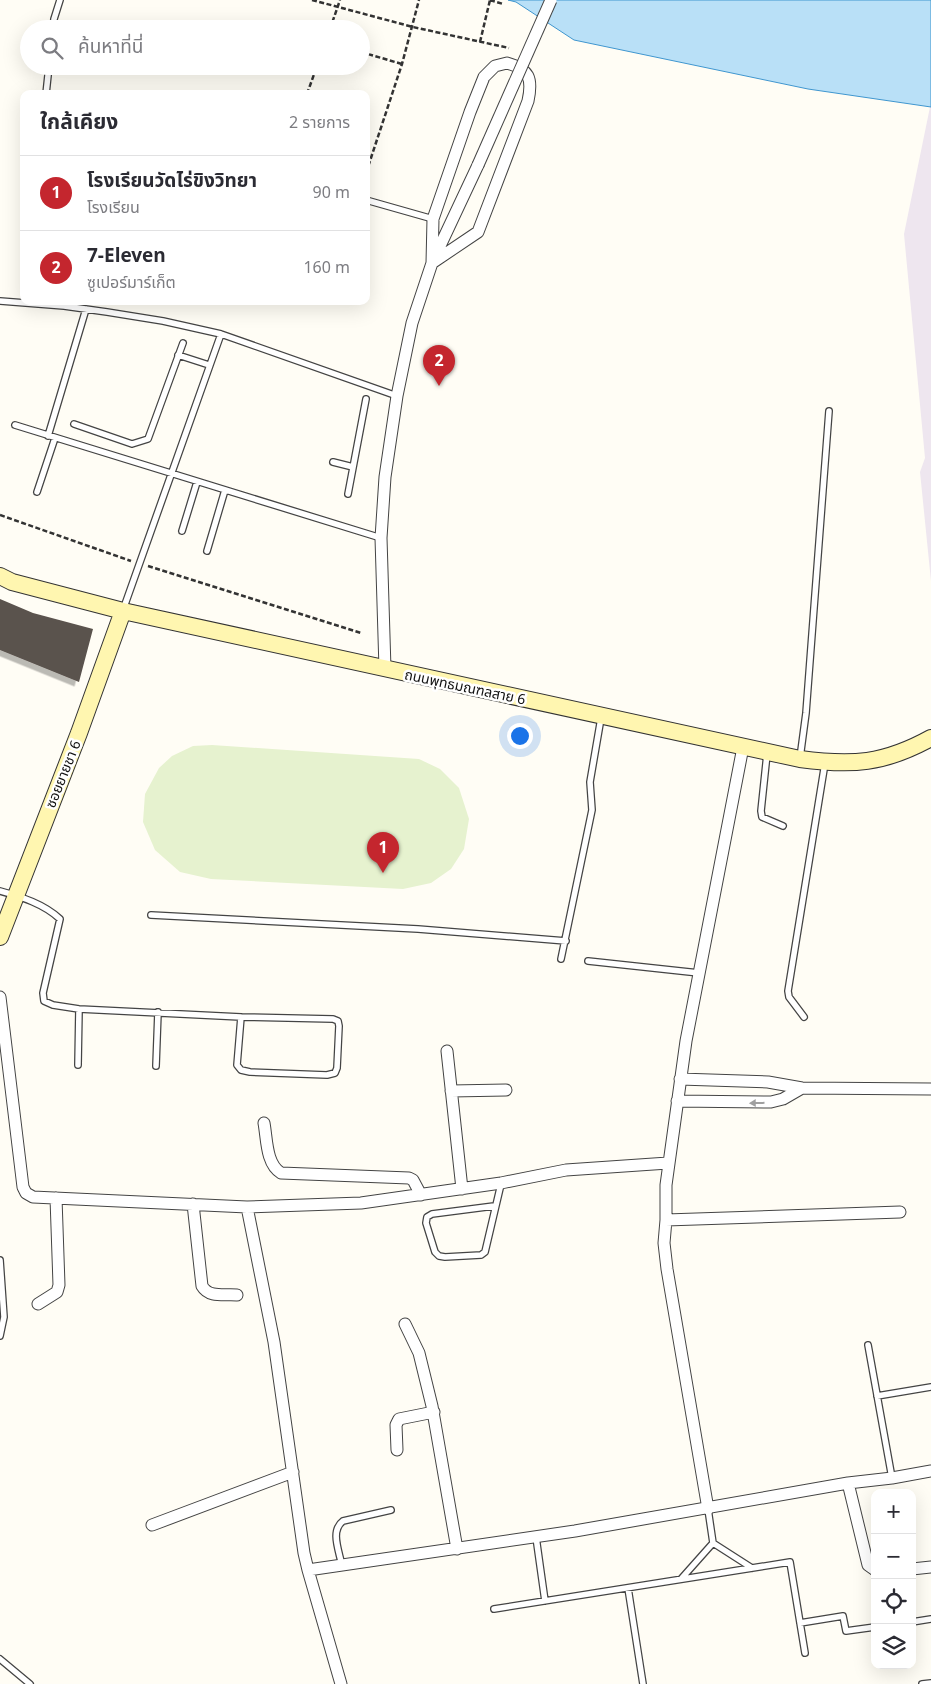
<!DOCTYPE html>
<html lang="th">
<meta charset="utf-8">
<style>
:root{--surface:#fff;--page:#f7f7f7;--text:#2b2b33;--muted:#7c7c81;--line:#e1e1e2;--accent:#c4262e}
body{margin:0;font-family:Georgia,"Noto Sans Thai",serif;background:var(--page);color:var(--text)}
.controls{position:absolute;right:15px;bottom:15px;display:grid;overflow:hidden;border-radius:10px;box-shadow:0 5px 20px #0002}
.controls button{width:45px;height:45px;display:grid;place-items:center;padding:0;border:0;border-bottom:1px solid var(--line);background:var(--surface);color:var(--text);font:25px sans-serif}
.you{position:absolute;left:519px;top:735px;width:18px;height:18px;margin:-12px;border:4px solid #fff;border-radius:50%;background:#1a73e8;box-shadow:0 0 0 8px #1a73e833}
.badge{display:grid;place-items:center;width:32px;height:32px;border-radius:50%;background:var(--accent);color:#fff;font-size:16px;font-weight:700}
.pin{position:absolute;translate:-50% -41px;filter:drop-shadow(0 1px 2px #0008)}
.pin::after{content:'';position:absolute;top:26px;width:18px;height:15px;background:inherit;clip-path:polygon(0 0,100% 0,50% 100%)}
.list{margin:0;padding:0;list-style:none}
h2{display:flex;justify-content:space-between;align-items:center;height:65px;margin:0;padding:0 20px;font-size:21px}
h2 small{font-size:16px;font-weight:400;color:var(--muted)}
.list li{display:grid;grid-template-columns:32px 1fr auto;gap:15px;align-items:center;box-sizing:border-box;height:75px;padding:0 20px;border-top:1px solid var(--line)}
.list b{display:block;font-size:19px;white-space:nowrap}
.list p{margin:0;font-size:16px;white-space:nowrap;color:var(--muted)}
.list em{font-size:16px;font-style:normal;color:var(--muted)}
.icon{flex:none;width:28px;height:28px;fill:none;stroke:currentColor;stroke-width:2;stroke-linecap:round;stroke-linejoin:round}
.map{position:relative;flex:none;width:931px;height:1684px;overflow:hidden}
.search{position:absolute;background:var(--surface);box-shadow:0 5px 20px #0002;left:20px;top:20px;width:350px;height:55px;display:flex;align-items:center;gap:12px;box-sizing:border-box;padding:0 18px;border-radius:28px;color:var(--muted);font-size:19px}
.panel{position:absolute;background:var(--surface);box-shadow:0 5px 20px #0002;left:20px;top:90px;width:350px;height:215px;border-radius:10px}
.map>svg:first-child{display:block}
.industrial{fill:#eee6ef}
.pitch{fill:#e6f2cf}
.water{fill:#b9e0f7;stroke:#3f96cf}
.building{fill:#5a524d;filter:url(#shadow)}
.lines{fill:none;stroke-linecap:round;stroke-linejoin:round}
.lane-casing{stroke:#444;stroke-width:8}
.street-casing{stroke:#444;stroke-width:13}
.secondary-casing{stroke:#333;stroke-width:18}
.path{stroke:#333;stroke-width:2.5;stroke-dasharray:5 2.5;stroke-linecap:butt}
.lane{stroke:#fff;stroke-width:5.5}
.street{stroke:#fff;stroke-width:11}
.secondary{stroke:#fff6b0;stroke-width:16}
.street-bridge-casing{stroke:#444;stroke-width:13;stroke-linecap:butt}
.street-bridge{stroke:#fff;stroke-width:11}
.oneway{fill:#a0a0a0}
.labels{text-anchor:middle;stroke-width:5;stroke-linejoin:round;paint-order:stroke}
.street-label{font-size:14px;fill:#111;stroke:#fff}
</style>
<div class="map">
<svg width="931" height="1684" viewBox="0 0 931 1684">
<defs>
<filter id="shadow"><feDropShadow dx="-4.5" dy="4.5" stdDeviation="0" flood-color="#0004"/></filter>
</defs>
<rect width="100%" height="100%" fill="#fffdf5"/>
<!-- industrial -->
<path class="industrial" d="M930 107H931V581L920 472 925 458 904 234Z"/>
<!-- pitch -->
<path class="pitch" d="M212 745 419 759 440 769 459 788 469 819 464 849 451 869 431 883 403 889 211 879 180 872 155 850 143 822 145 794 159 768 172 756 193 746Z"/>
<!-- water -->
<path class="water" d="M508 0H931V107L808 89 574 40 516 2Z"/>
<!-- building -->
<path class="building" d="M0 599 33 613 93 629 79 682 0 650Z"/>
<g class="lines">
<!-- lane casing -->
<g class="lane-casing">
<path id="lane" d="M53 29 54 19 60 0
M46 94 49 66
M366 200 433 219
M0 301 64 306 107 312 163 321 221 334 397 396
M178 355 209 365
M74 424 132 444 148 439 183 343
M15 425 381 538
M48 436 86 309
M333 462 353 467
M37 492 55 438
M348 494 366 399
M182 531 197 482
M207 551 225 490
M123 610 221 334
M767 754 761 811 762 817 783 826
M800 758 806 713 829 411
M0 891C22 897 44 904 60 919L43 993 44 1001 53 1005 79 1009 241 1017 333 1019 338 1021 339 1026 337 1068 335 1073 327 1075 250 1072 241 1070 237 1065 241 1017
M151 915 418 929 566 941
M561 959 592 810 590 782 601 718
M588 961 699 973
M804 1017 789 997 788 991 825 763
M78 1065 79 1009
M156 1066 158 1012
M494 1206 432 1214 427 1217 426 1223 435 1252 439 1256 445 1257 481 1255 485 1252 501 1184
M0 1260 4 1317 0 1336
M868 1345 892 1478
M877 1396 931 1387
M708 1509 713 1543
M536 1537 545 1601
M342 1566C339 1550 330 1531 343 1521L391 1510
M681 1579 713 1543 752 1568
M628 1588 643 1684
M494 1609 790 1562 805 1653
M912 1622 931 1619
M800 1623 843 1616 846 1631 875 1627
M0 1659 30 1684
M922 1684 931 1683"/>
</g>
<!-- street casing -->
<g class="street-casing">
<path id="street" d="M507 63C529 69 533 78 528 101L478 232 432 263 433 219 470 112 484 77 495 66Z
M385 669 381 538 385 477 397 396 412 323 432 263 478 165
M0 997 23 1187 26 1193 33 1197 247 1207 361 1203 501 1183 566 1170 668 1163
M447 1051 462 1189
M680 1079 768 1082 802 1088 931 1089
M451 1091 506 1090
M677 1101 771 1102 783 1099 802 1088
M264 1123C267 1139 266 1164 281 1173L409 1178 413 1180 421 1195
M193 1204 202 1286C209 1298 224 1294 237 1295
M247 1207 274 1342 304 1553 308 1570 341 1684
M666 1220 900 1212
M38 1304 57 1292 59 1285 56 1198
M405 1324 419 1353 432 1406 457 1549
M397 1450 396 1425 399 1419 434 1412
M848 1483 892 1478 931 1471
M708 1509 667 1269 664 1243 666 1220V1185L686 1041 743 747
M152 1525 293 1472
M912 1569 931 1567
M308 1570 575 1531 848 1483 868 1565 875 1570"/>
</g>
<!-- secondary casing -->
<g class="secondary-casing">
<path id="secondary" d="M0 576 12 582 123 611 800 759C852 766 884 764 931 738
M0 937 79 733 123 611"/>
</g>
<!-- path -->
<path class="path" d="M312 0 413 27 509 48
M490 0 503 4
M330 29 340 0
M480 42 490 0
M361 52 402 64
M307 94 317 66
M366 173 402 64 419 0
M0 515 131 561
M148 566 361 633"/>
<!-- lane -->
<use href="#lane" class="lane"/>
<!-- street -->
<use href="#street" class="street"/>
<!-- secondary -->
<use href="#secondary" class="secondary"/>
<!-- street-bridge casing -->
<g class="street-bridge-casing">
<path id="street-bridge" d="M478 165 551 0"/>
</g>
<!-- street-bridge -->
<use href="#street-bridge" class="street-bridge"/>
</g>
<!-- one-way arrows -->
<defs><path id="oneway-solid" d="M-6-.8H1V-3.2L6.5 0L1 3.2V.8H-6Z" transform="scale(1.25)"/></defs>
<use class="oneway" href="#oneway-solid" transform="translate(757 1103) rotate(179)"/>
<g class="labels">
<!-- street labels -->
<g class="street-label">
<text transform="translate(465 687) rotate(12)" y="5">ถนนพุทธมณฑลสาย 6</text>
<text transform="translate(63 774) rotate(-68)" y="5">ซอยยายชา 6</text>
</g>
</g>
</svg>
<div class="controls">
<button>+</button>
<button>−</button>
<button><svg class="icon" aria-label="locate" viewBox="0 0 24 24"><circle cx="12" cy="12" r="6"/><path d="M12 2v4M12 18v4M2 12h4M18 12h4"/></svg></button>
<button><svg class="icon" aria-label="layers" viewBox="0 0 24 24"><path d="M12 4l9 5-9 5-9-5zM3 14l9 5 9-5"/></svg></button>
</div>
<div class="you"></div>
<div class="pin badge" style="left:383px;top:873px">1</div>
<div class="pin badge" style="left:439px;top:386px">2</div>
<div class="search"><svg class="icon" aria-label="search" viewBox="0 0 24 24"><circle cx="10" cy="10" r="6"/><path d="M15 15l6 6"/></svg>ค้นหาที่นี่</div>
<section class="panel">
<h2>ใกล้เคียง<small>2 รายการ</small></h2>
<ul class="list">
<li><span class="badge">1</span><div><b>โรงเรียนวัดไร่ขิงวิทยา</b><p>โรงเรียน</p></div><em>90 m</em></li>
<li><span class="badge">2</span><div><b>7-Eleven</b><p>ซูเปอร์มาร์เก็ต</p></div><em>160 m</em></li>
</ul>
</section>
</div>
